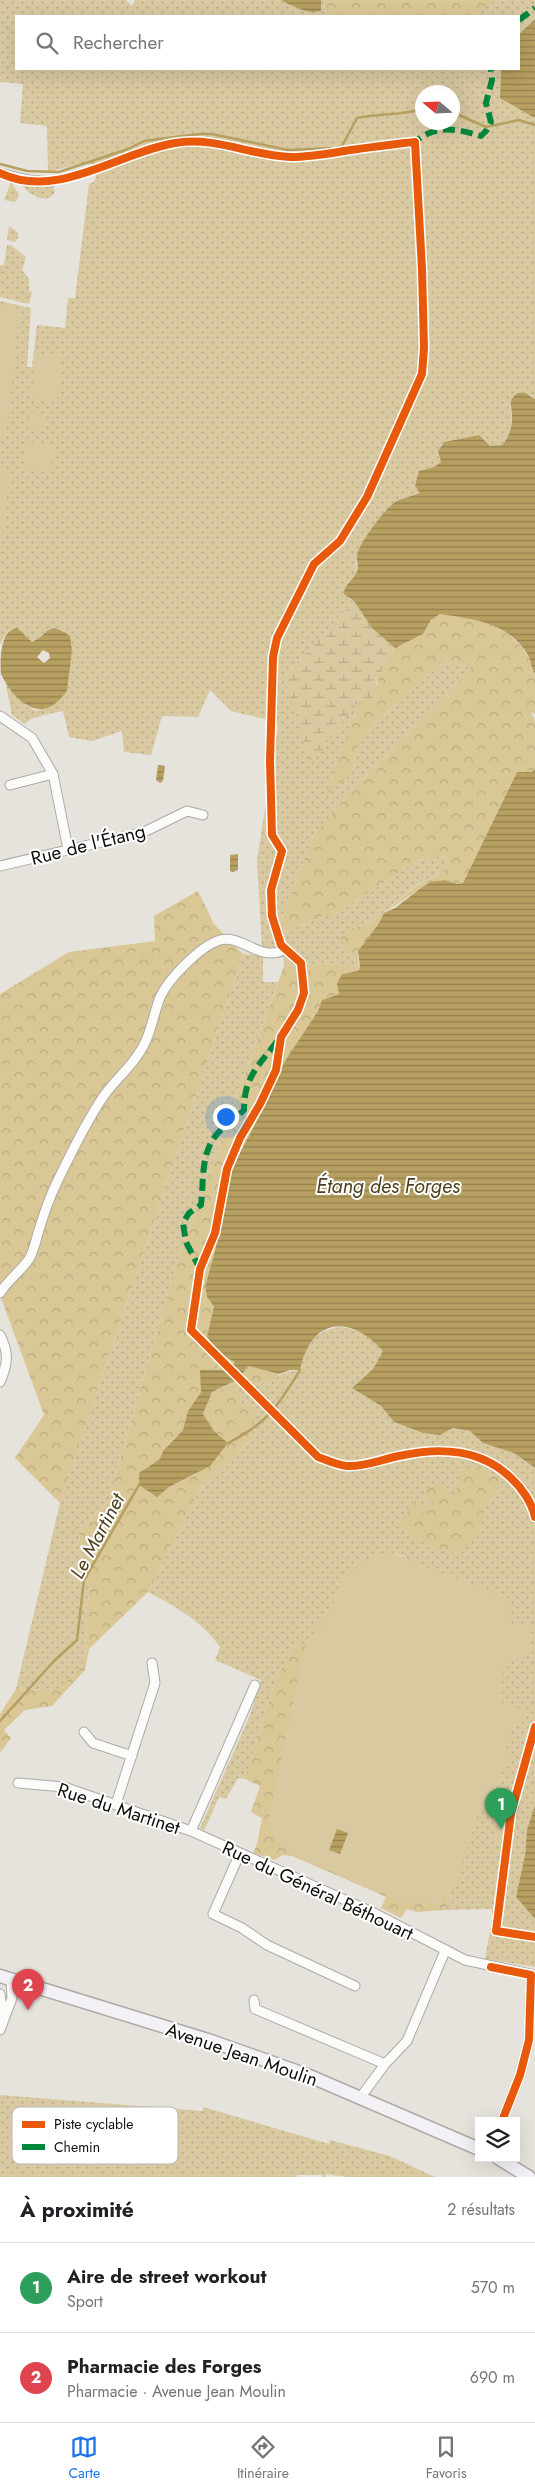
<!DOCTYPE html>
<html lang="fr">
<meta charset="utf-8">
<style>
:root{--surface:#fff;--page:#f2f2f2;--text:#202124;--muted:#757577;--line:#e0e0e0;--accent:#1a73e8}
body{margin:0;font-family:Jost,sans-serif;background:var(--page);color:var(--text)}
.controls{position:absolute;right:15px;bottom:15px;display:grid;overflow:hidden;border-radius:0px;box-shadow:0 5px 20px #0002}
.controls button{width:45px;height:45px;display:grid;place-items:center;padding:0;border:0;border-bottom:1px solid var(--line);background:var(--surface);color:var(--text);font:25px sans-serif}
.compass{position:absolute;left:415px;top:85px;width:45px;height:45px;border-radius:50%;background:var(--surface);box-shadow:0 5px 20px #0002;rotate:289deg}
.you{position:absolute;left:225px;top:1116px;width:18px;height:18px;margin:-12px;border:4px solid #fff;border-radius:50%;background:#1a73e8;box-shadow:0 0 0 8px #1a73e833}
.badge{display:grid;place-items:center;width:32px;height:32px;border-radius:50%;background:var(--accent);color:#fff;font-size:16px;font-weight:700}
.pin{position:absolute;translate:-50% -41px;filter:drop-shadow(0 1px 2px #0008)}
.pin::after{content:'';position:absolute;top:26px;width:18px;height:15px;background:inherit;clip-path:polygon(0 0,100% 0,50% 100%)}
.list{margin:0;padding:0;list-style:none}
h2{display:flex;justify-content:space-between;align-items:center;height:65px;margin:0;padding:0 20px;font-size:21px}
h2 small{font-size:16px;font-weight:400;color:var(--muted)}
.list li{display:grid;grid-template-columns:32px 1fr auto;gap:15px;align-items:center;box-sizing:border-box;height:90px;padding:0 20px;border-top:1px solid var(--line)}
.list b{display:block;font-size:19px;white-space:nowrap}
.list p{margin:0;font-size:16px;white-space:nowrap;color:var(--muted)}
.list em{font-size:16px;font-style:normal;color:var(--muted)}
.icon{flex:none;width:28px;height:28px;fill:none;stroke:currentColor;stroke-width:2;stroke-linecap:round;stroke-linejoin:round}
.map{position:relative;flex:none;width:535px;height:2177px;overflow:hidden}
.search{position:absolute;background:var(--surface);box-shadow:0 5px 20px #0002;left:15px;right:15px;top:15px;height:55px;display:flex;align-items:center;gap:12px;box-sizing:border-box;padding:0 18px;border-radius:0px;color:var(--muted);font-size:19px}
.sheet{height:245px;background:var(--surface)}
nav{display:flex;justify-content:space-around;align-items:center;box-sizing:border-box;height:70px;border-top:1px solid var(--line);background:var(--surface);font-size:14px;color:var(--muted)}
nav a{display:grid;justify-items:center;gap:2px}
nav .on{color:var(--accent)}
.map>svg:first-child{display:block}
.grass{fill:url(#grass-dots);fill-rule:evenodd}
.forest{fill:url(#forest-crowns)}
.wetland{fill:url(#wetland-marsh)}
.park{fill:#d8c9a1}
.water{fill:url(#water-rules);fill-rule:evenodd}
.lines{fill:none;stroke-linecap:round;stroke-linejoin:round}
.stream{stroke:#b69f60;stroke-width:2.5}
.street-casing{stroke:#adaaa6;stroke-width:11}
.secondary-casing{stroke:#adaaa6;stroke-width:15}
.street{stroke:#fbfbfa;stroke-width:9}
.secondary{stroke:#f3f1f5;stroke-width:12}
.quiet{stroke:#00873e;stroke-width:6;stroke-dasharray:12 6;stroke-linecap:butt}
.cycleway-casing{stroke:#fff;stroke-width:11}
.cycleway{stroke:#e8590c;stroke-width:8}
.labels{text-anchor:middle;stroke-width:4;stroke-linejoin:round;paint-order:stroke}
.street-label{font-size:19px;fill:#0f0e0a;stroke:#fff}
.water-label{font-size:20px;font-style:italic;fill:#4e401c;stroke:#fff}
.key{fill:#fff;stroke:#b7b7b6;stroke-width:1}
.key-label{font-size:14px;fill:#0f0e0a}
</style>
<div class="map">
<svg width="535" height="2177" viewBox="0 0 535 2177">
<defs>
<pattern id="grass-dots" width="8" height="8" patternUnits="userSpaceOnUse" patternTransform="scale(1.25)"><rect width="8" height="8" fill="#d8c9a1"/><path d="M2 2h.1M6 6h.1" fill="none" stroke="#b8ab89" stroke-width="1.8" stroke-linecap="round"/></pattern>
<pattern id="forest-crowns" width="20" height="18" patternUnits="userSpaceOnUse" patternTransform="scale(1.25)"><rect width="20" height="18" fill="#dac796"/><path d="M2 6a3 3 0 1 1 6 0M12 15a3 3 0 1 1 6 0" fill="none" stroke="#baaa80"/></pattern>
<pattern id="wetland-marsh" width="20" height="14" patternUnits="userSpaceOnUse" patternTransform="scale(1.25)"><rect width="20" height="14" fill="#d8c9a1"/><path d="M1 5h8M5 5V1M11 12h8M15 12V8" fill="none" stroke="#b8ab89"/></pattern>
<pattern id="water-rules" width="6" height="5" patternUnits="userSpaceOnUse" patternTransform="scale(1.25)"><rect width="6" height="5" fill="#b69f60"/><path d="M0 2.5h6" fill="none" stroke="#92804d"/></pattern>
</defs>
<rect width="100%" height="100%" fill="#e6e3dc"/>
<!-- grass -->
<path class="grass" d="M0 0H126L132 6 135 0H323L327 16H16V69H501L500 98 535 117V399L531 395 510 406C514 420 511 433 502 445L490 447 479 435 444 442C436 449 441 453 441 462L434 467 419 471 421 493C413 496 401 498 395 502 383 511 363 540 358 553 352 567 364 571 347 584L348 598 354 601 284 677 361 698 328 793 352 773 355 753 374 723 445 661 471 667 448 695 361 781 314 834 280 924 290 930 322 916H332L418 860 445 856 449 865 440 874 418 884 370 923 351 929 339 938 354 956 358 971 333 963 284 966 283 955 262 947 257 860 278 726 265 719 231 711 210 690 198 717 162 716 151 755 124 752 122 731 92 741 69 737 63 711C54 713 29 717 25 724L12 715 5 679 26 706 36 711 54 704 67 691 72 651 64 631C48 624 44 636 32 642L14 628 8 631 0 644V301L31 308 27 367H32L37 325 65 328 68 298H75L89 184 95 181 97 171 93 164 76 165 48 172 47 126 20 123 23 84 0 82ZM422 92H452V122H422Z
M494 0H535V19L519 33V16H470Z
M11 182 19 195 15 202 4 200Z
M21 182 52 186 55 191C49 207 25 194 21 182Z
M9 226 18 233V238L15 242 7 240Z
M7 245H11L26 257 22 270 29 279V290L32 293 29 304 0 297V265H4Z
M243 954 263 955V982H278L177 1262 108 1502 79 1535 90 1586 86 1615 87 1644 83 1666 57 1690 16 1689 60 1503Z
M340 1327C360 1329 370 1337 383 1351L373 1369 352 1388 381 1406 394 1422 423 1433 440 1435 453 1428 470 1431 483 1443 514 1453 535 1468V1805L527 1830 525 1855 516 1897 535 1919V1967L485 1959 493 1914 491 1909 446 1910 452 1876 406 1557 391 1553 370 1558 344 1579 330 1607 306 1645 294 1648 276 1678 245 1779 238 1778 226 1799 219 1797 204 1831 200 1828 250 1715 261 1680 215 1660 220 1647C201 1620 176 1607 148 1592L204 1480 242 1447 240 1405 242 1389 252 1383 273 1382C281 1371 287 1372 300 1370 305 1346 314 1330 340 1327Z
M0 2095 203 2111V2107L329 2144 330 2140 390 2156 435 2177H347L326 2174V2177H322V2175H297V2177H0Z"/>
<!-- forest -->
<path class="forest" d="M323 0H494L495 1 470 16H327Z
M440 614C450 615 461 615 471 617 501 624 529 645 535 675 535 687 535 702 535 714L531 712 535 721V769L533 772H517L463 883 457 884 445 880 421 888 384 913 379 923 358 951V962L360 968 358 971 342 974 339 994 322 1000 318 1011 285 1061 262 1111 231 1170 215 1251 205 1286 207 1297 214 1307 236 1361 228 1370H201V1392L188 1411 183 1430 167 1446 157 1496 169 1487 195 1474 228 1443 214 1431 203 1414 212 1392C225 1387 241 1379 248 1366L279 1374 273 1382 252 1383 242 1389 240 1405 255 1409 253 1435 229 1461 204 1480 148 1592 89 1649 85 1670 52 1706 25 1710 4 1730 11 1738 0 1753V1714L16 1689 57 1690 83 1666 87 1644 86 1615 90 1587 79 1534 108 1502 177 1262 284 966 333 963 358 970 354 956 339 938 351 929 370 923 419 884 440 874 449 865 445 856 418 860 332 916H322L290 930 280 924 314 834 361 781 448 695 471 667 445 661 374 723 355 753 352 773 327 794 361 698 378 684V677L395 648 423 634 431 620Z
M198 891 214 924 243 954 60 1503 15 1458 44 1415 0 1295V994L69 952 155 941 154 916Z
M474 1464 481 1466 488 1478 495 1475 500 1480 497 1492 488 1500 475 1540 453 1553C436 1548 404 1538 400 1520L407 1513 413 1502H419V1512L423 1513 426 1506 434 1503 425 1500 427 1489 441 1482 449 1495H452L457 1489 460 1473Z
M391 1553 418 1562 413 1573 452 1876 446 1910 417 1912 407 1909 401 1918 381 1908 386 1897 373 1891 292 1856 283 1855 274 1860 253 1853 257 1844 262 1818 251 1812 260 1786 245 1779 276 1678 294 1648 306 1645 330 1607 344 1579 357 1565 370 1558Z"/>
<!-- wetland -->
<path class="wetland" d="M354 601 372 628 395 648 378 677 374 696 369 700 361 698 311 764 284 677Z"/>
<!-- park -->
<path class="park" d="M0 306 20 309 5 441H0Z
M62 354 57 402 31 397 36 357Z
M30 412 45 414 43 431 28 430Z
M27 442 55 445 51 473 24 470Z
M0 472 9 473 0 561Z
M387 1552 510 1599 512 1625 529 1626 532 1648 503 1668 501 1702 526 1711 523 1722 514 1727 505 1748 517 1756 500 1775 495 1791 478 1815 455 1887 439 1904 405 1903 298 1857 281 1846 271 1830 269 1817 304 1649 327 1619 343 1580 370 1557Z
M499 1819 506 1820 503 1840 495 1839Z"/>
<!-- water -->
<path class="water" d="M281 0H321V11C309 15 292 6 281 0Z
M535 19V117H533L500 98 501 69H519V34Z
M518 393H525L535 399V674C531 667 531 659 526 652 506 622 473 619 440 614L431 620 423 634 395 648 372 628 354 601 344 594C344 583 354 581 357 571 359 566 356 561 357 556 358 544 385 509 395 502 402 498 413 496 420 493L415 486 419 471 434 467 441 462 438 451 444 442 479 435 490 446 502 445C509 437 513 425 512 414 511 404 508 400 518 393Z
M17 628 32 642C48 635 48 619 70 636L72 651 67 691C64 695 61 698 57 702 34 722 11 695 1 674 0 661 0 629 17 628ZM43 650 49 653 50 658 44 663 37 657Z
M158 765 165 766 163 781 160 783 156 780Z
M535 769V1468L514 1453 483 1443 470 1431 453 1428 440 1435 423 1433 394 1422 381 1406 352 1388 373 1369 383 1351C349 1313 311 1318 300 1370H290L279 1374 248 1366 239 1379 212 1392 203 1414 214 1431 228 1443 210 1466 169 1487 157 1497 139 1485V1473L160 1459 163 1451 183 1430 188 1411 201 1392 200 1370H228L235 1362 220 1354 207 1337 214 1307 207 1297 205 1286 215 1251 231 1170 262 1111 285 1061 318 1011 322 1000 339 994 337 984 342 974 358 971 360 968 358 951 379 923 384 913 395 908 421 888 431 882 445 880 457 884 463 883 517 772H532Z
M238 854V870L233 872 230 871V855Z
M535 1805V1919L516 1897 525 1855 527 1830Z
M337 1829 348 1833 340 1854 329 1850Z"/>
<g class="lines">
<!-- stream -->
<path class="stream" d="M452 112 486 127 519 120 535 125
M0 164 27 171 59 172 128 149 144 141 199 134H212L288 150 336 148 342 146 357 118C378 113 401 116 422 109
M228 1443C268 1423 277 1407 300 1370
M0 1721 54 1661 77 1640 84 1580 139 1485"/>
<!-- street casing -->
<g class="street-casing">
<path id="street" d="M0 173 28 180 51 182
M0 716 32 738 53 774 68 849
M10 785 53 774
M0 866 144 832 187 811 203 815
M0 1293C8 1280 21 1271 29 1259 34 1251 36 1239 39 1230 44 1213 50 1196 58 1180 71 1153 86 1122 103 1097 113 1082 127 1071 137 1056 150 1039 152 1020 159 1000 166 981 200 946 220 940 242 934 259 962 284 950
M0 1335C9 1352 8 1364 0 1382
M84 1732 93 1743 132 1756
M18 1783 64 1787 191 1831 372 1912 465 1960 535 1975
M116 1804 155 1683 152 1663
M191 1831 255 1685
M240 1853 213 1914 242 1928 267 1945 355 1986
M0 1994 3 2017
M254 2000 255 2009 385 2064
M0 2030 12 1998 11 1980
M360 2098 385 2064 407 2041 445 1951
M502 2121 520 2075 529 2040 531 1975"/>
</g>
<!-- secondary casing -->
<g class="secondary-casing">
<path id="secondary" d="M0 1976 211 2041 307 2075 479 2149
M498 2158 529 2177"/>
</g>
<!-- street -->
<use href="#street" class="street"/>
<!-- secondary -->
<use href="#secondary" class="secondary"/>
<!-- quiet -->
<path class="quiet" d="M519 20 535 8
M415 147V142C435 124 458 129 481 136L486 131 491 122 486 103 492 80 491 69
M200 1269 186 1242 183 1223 189 1213 201 1205C204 1181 200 1154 217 1134 225 1125 236 1118 244 1110 244 1076 259 1066 278 1040"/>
<!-- cycleway casing -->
<g class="cycleway-casing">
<path id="cycleway" d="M0 173C58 201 119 152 175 143 215 136 252 156 291 157 312 157 331 153 351 150 372 147 394 144 415 142L422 269 424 348 422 374 367 497 340 541 314 564 277 638 273 657 270 761 272 835 282 851 271 890 272 916 281 945 301 963 304 993 298 1010 281 1037 276 1070 260 1104 240 1138 227 1169 215 1233 200 1269 191 1330 318 1457C327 1460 337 1465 347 1466 366 1467 385 1458 404 1455 442 1447 482 1450 511 1478 522 1488 532 1503 535 1517
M535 1727 511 1813 496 1931 535 1937
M491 1967 531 1975 529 2040 520 2075 502 2121"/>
</g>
<!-- cycleway -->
<use href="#cycleway" class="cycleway"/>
</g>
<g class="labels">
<!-- street labels -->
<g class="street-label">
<text transform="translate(88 844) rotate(-14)" y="7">Rue de l'Étang</text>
<text transform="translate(119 1808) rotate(18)" y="7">Rue du Martinet</text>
<text transform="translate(318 1890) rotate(25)" y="7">Rue du Général Béthouart</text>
<text transform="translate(242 2054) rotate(19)" y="7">Avenue Jean Moulin</text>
</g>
<!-- water labels -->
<g class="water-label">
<text x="388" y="1193">Étang des Forges</text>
<text transform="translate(97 1536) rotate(-62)" y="7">Le Martinet</text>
</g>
</g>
<!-- legend -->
<rect x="12" y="2107" width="166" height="57" rx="8" class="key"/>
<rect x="22" y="2121" width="23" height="7" fill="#e8590c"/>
<rect x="22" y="2144" width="23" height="6" fill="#00873e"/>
<g class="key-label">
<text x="54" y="2129">Piste cyclable</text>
<text x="54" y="2152">Chemin</text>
</g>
</svg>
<div class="controls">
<button><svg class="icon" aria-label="layers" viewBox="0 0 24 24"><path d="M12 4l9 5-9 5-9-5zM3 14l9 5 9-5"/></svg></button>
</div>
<svg class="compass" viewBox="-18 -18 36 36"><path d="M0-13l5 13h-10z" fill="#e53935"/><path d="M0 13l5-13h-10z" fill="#757577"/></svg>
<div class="you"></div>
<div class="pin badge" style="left:501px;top:1829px;background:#2e9e5b">1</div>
<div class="pin badge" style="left:28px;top:2010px;background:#e0444e">2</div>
<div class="search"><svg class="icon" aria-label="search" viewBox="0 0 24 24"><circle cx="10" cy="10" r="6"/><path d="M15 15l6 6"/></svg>Rechercher</div>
</div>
<section class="sheet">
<h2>À proximité<small>2 résultats</small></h2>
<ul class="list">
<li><span class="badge" style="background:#2e9e5b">1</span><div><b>Aire de street workout</b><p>Sport</p></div><em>570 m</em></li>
<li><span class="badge" style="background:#e0444e">2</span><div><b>Pharmacie des Forges</b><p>Pharmacie · Avenue Jean Moulin</p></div><em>690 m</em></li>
</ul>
</section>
<nav>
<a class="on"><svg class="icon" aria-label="map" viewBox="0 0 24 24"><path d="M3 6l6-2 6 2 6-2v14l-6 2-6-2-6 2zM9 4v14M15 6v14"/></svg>Carte</a>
<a><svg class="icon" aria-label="directions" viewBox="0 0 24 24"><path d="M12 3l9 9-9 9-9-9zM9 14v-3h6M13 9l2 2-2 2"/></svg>Itinéraire</a>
<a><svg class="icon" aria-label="saved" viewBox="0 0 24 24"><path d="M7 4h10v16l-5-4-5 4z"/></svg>Favoris</a>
</nav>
